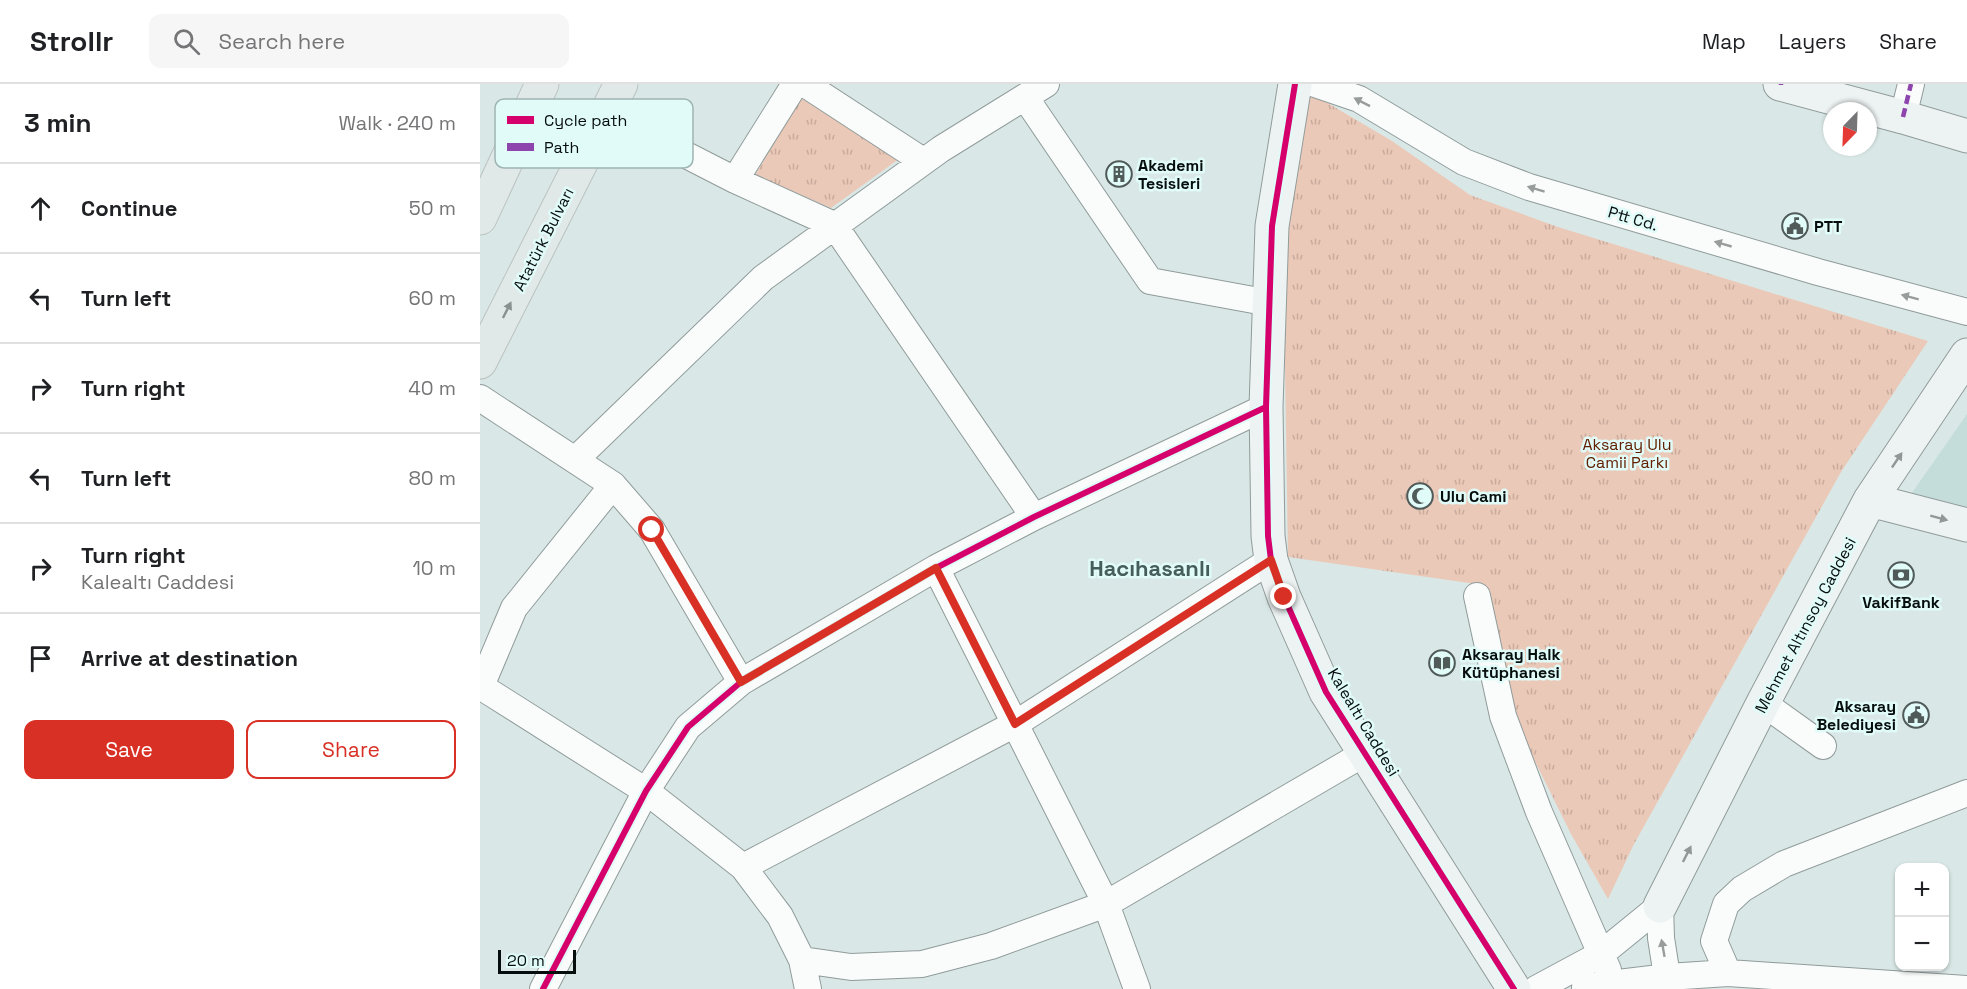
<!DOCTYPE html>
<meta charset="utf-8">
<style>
:root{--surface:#fff;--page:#f6f6f6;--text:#202124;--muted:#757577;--line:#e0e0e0;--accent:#d93025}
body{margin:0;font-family:"Space Grotesk",sans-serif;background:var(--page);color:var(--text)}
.controls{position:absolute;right:18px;bottom:18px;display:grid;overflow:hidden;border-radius:12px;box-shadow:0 2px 4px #0004}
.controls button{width:54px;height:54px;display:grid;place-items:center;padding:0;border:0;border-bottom:2px solid var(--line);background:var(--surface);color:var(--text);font:30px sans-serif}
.compass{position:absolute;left:1343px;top:18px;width:54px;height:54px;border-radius:50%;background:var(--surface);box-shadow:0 2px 4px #0004;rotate:203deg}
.scale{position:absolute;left:18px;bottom:15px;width:78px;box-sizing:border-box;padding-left:6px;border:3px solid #060e0d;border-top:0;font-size:16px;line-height:21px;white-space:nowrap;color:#060e0d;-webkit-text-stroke:4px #e0fbf8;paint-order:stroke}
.stop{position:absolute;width:18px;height:18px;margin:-14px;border:4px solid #d93025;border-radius:50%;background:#fff}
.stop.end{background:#d93025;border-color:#fff;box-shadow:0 2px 6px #0008}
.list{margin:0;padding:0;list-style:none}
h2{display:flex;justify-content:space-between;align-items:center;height:78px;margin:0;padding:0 24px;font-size:26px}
h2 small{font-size:20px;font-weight:400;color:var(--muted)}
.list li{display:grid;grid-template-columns:39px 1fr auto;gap:18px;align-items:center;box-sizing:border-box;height:90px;padding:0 24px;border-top:2px solid var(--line)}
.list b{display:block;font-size:22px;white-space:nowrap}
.list p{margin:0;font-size:20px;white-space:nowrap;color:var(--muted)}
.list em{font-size:20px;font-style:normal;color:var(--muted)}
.actions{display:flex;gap:12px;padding:18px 24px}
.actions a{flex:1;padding:14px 0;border:2px solid var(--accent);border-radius:12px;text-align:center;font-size:21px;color:var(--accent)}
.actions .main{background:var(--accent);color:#fff}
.icon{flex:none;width:33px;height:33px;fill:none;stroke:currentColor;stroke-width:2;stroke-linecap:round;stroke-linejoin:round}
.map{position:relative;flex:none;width:1487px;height:905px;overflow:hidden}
header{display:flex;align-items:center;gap:36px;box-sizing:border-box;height:84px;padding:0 30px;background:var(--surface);border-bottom:2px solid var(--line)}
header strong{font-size:28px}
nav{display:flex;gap:33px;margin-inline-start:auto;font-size:21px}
.search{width:420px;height:54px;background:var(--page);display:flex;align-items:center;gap:15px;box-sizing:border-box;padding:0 21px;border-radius:12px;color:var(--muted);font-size:22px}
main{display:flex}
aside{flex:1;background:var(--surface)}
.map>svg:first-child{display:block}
.built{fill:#c4ddda}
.park{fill:url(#park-tufts)}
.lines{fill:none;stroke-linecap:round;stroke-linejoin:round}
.street-casing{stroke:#909b9a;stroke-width:28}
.secondary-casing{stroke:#909b9a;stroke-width:35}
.primary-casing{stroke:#bbc2c1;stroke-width:35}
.street{stroke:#f9fcfb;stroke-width:26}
.secondary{stroke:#edf2f2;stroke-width:33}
.primary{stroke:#e0e9e8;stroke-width:33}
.quiet{stroke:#8e44ad;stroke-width:4.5;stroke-dasharray:9 4.5;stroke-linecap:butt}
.cycleway-casing{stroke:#e0fbf8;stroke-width:10}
.cycleway{stroke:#d6006c;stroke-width:6}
.oneway{fill:#989d9c}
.oneway2{fill:#899190}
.oneway3{fill:#919796}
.route{stroke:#d93025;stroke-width:8}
.labels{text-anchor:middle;stroke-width:5;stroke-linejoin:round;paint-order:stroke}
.poi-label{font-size:16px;font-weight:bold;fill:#060e0d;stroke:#e0fbf8;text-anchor:start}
.street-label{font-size:16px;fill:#060e0d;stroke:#e0fbf8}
.park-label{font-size:16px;fill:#622000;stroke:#e0fbf8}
.district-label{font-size:22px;font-weight:bold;fill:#465d5b;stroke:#e0fbf8}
.key{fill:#e0fbf8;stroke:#9fb4b2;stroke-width:1.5}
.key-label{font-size:16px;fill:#060e0d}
</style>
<header>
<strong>Strollr</strong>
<div class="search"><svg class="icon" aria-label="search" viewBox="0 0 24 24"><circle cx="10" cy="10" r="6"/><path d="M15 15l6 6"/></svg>Search here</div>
<nav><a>Map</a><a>Layers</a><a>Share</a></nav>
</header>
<main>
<aside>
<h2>3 min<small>Walk · 240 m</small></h2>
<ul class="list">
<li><svg class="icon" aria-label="ahead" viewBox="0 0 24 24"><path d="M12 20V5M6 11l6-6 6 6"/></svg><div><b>Continue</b></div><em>50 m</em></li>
<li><svg class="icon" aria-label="left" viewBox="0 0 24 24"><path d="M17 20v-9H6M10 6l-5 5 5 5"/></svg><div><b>Turn left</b></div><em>60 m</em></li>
<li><svg class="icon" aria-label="right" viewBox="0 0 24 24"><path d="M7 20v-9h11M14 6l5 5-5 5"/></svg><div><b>Turn right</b></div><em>40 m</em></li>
<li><svg class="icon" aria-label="left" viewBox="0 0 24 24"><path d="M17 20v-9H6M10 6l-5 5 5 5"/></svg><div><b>Turn left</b></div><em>80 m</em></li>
<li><svg class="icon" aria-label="right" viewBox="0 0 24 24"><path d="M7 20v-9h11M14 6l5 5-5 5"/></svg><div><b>Turn right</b><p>Kalealtı Caddesi</p></div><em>10 m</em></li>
<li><svg class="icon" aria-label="arrive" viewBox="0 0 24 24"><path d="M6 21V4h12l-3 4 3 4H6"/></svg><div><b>Arrive at destination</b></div></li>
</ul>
<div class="actions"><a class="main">Save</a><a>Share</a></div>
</aside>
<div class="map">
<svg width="1487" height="905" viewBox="0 0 1487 905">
<defs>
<pattern id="park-tufts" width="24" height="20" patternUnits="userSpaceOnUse" patternTransform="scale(1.5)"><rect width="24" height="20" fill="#ebc9b8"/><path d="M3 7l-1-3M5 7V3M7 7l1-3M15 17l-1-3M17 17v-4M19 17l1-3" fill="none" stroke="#c8ab9d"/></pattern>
</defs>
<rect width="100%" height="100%" fill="#d9e8e6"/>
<!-- built -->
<path class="built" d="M1487 330V433L1427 416Z"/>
<!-- park -->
<path class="park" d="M824 5 912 57 990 111 1078 143 1448 257 1361 388 1153 762 1128 815 1091 750 1025 617 1003 501 808 473 803 157Z
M321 14 419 75 351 124 275 91Z"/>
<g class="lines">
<!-- street casing -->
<g class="street-casing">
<path id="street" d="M325 0 443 77
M835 0 879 15 984 78 1049 103 1338 188 1487 228
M545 13 670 197 790 219
M126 30 255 96 354 141 554 433
M1423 33 1431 0
M255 96 315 0
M0 314 133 401 172 446 261 598
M95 376 283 194 461 65 566 0
M456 484 626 820 657 905
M997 512 1023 632 1059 728 1128 886
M0 602 166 707 263 783 300 832 322 876 328 905
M1 602 34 524 133 401
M1283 619 1343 662
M263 783 535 640 791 476
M1180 822 1181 854 1189 905
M322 876 371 883 442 880 511 862 626 820 885 669
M1248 889 1234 857 1246 820 1262 805 1304 780 1487 709
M1105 903 1188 893 1248 889 1487 905
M63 905 166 707 208 643 261 598 456 484 554 433 786 323
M1056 905 1121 870 1180 822"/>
</g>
<!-- secondary casing -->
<g class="secondary-casing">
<path id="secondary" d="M815 0 792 142 786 323 788 452 791 476 804 513 846 608 1034 905
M1300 0 1423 33 1487 52
M1390 416 1487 441
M1180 822 1283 619 1390 416 1487 271"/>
</g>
<!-- primary casing -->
<g class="primary-casing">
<path id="primary" d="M0 134 62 0
M0 278 141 0"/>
</g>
<!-- street -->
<use href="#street" class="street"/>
<!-- secondary -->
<use href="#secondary" class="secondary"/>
<!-- primary -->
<use href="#primary" class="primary"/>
<!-- quiet -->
<path class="quiet" d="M1301 1V0
M1423 33 1431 0"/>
<!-- cycleway casing -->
<g class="cycleway-casing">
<path id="cycleway" d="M815 0 792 142 786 323 788 452 791 476 804 513 846 608 1034 905
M63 905 166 707 208 643 261 598 456 484 554 433 786 323"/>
</g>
<!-- cycleway -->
<use href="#cycleway" class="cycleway"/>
</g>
<!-- one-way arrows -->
<defs><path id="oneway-solid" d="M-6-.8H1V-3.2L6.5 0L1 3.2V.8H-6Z" transform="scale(1.5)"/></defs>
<g class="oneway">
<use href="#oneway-solid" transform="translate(882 18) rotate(-153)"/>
<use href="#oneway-solid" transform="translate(1056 105) rotate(-163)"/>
<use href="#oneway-solid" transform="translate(1243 160) rotate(-164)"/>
<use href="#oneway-solid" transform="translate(1430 213) rotate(-165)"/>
<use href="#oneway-solid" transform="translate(1183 864) rotate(-100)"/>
</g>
<use class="oneway2" href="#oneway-solid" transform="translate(27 226) rotate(-63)"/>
<g class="oneway3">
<use href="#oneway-solid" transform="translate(1417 376) rotate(-56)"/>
<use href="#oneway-solid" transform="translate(1459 434) rotate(15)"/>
<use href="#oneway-solid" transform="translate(1207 770) rotate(-63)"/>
</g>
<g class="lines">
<!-- route -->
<path class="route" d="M172 446 261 598 456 484 535 640 791 476 804 513"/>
</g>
<!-- icons -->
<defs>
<g id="building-ring" transform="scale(1.35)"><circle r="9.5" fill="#e0fbf8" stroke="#505a59" stroke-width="1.5"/><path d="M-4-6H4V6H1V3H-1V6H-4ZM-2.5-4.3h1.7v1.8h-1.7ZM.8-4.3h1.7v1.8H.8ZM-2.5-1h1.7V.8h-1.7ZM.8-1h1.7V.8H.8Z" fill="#505a59"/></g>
<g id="civic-ring" transform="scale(1.35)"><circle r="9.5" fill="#e0fbf8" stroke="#505a59" stroke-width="1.5"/><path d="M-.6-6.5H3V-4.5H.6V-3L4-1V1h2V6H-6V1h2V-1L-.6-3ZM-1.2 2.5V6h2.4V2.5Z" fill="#505a59"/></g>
<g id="mosque-ring" transform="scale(1.35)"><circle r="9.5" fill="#e0fbf8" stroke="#505a59" stroke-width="1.5"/><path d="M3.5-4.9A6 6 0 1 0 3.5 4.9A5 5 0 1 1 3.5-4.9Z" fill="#505a59"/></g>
<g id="bank-ring" transform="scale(1.35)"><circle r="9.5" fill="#e0fbf8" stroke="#505a59" stroke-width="1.5"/><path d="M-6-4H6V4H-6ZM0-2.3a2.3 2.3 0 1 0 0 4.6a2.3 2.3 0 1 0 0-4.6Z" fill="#505a59"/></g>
<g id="library-ring" transform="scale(1.35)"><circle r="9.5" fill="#e0fbf8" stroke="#505a59" stroke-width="1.5"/><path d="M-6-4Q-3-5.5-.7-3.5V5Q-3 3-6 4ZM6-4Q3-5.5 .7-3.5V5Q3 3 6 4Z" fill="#505a59"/></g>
</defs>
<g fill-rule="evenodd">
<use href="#building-ring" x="639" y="90"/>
<use href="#civic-ring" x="1315" y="142"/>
<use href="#mosque-ring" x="940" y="412"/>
<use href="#bank-ring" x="1421" y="491"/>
<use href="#library-ring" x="962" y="579"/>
<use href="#civic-ring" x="1436" y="631"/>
</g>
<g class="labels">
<!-- poi labels -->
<g class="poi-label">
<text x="658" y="87">Akademi<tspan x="658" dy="18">Tesisleri</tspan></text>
<text x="1334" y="148">PTT</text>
<text x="960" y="418">Ulu Cami</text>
<text x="1421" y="524" text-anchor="middle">VakifBank</text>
<text x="982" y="576">Aksaray Halk<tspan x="982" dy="18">Kütüphanesi</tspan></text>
<text x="1416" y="628" text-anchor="end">Aksaray<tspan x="1416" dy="18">Belediyesi</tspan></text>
</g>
<!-- street labels -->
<g class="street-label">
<text transform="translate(1153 134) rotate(16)" y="6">Ptt Cd.</text>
<text transform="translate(63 155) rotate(-63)" y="6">Atatürk Bulvarı</text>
<text transform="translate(1325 541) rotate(-62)" y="6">Mehmet Altınsoy Caddesi</text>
<text transform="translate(884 638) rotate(59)" y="6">Kalealtı Caddesi</text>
</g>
<!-- park labels -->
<g class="park-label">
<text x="1147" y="366">Aksaray Ulu<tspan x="1147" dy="18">Camii Parkı</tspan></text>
</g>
<!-- district labels -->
<g class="district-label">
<text x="670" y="492">Hacıhasanlı</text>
</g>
</g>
<!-- legend -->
<rect x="15" y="15" width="198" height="69" rx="9" class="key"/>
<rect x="27" y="32" width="27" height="8" fill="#d6006c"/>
<rect x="27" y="59" width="27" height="8" fill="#8e44ad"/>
<g class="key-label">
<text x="64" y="42">Cycle path</text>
<text x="64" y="69">Path</text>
</g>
</svg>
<div class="controls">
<button>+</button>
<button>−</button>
</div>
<svg class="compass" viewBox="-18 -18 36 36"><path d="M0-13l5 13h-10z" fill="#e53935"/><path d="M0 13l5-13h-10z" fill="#757577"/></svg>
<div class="scale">20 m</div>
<div class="stop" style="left:172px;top:446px"></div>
<div class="stop end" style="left:804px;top:513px"></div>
</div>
</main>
